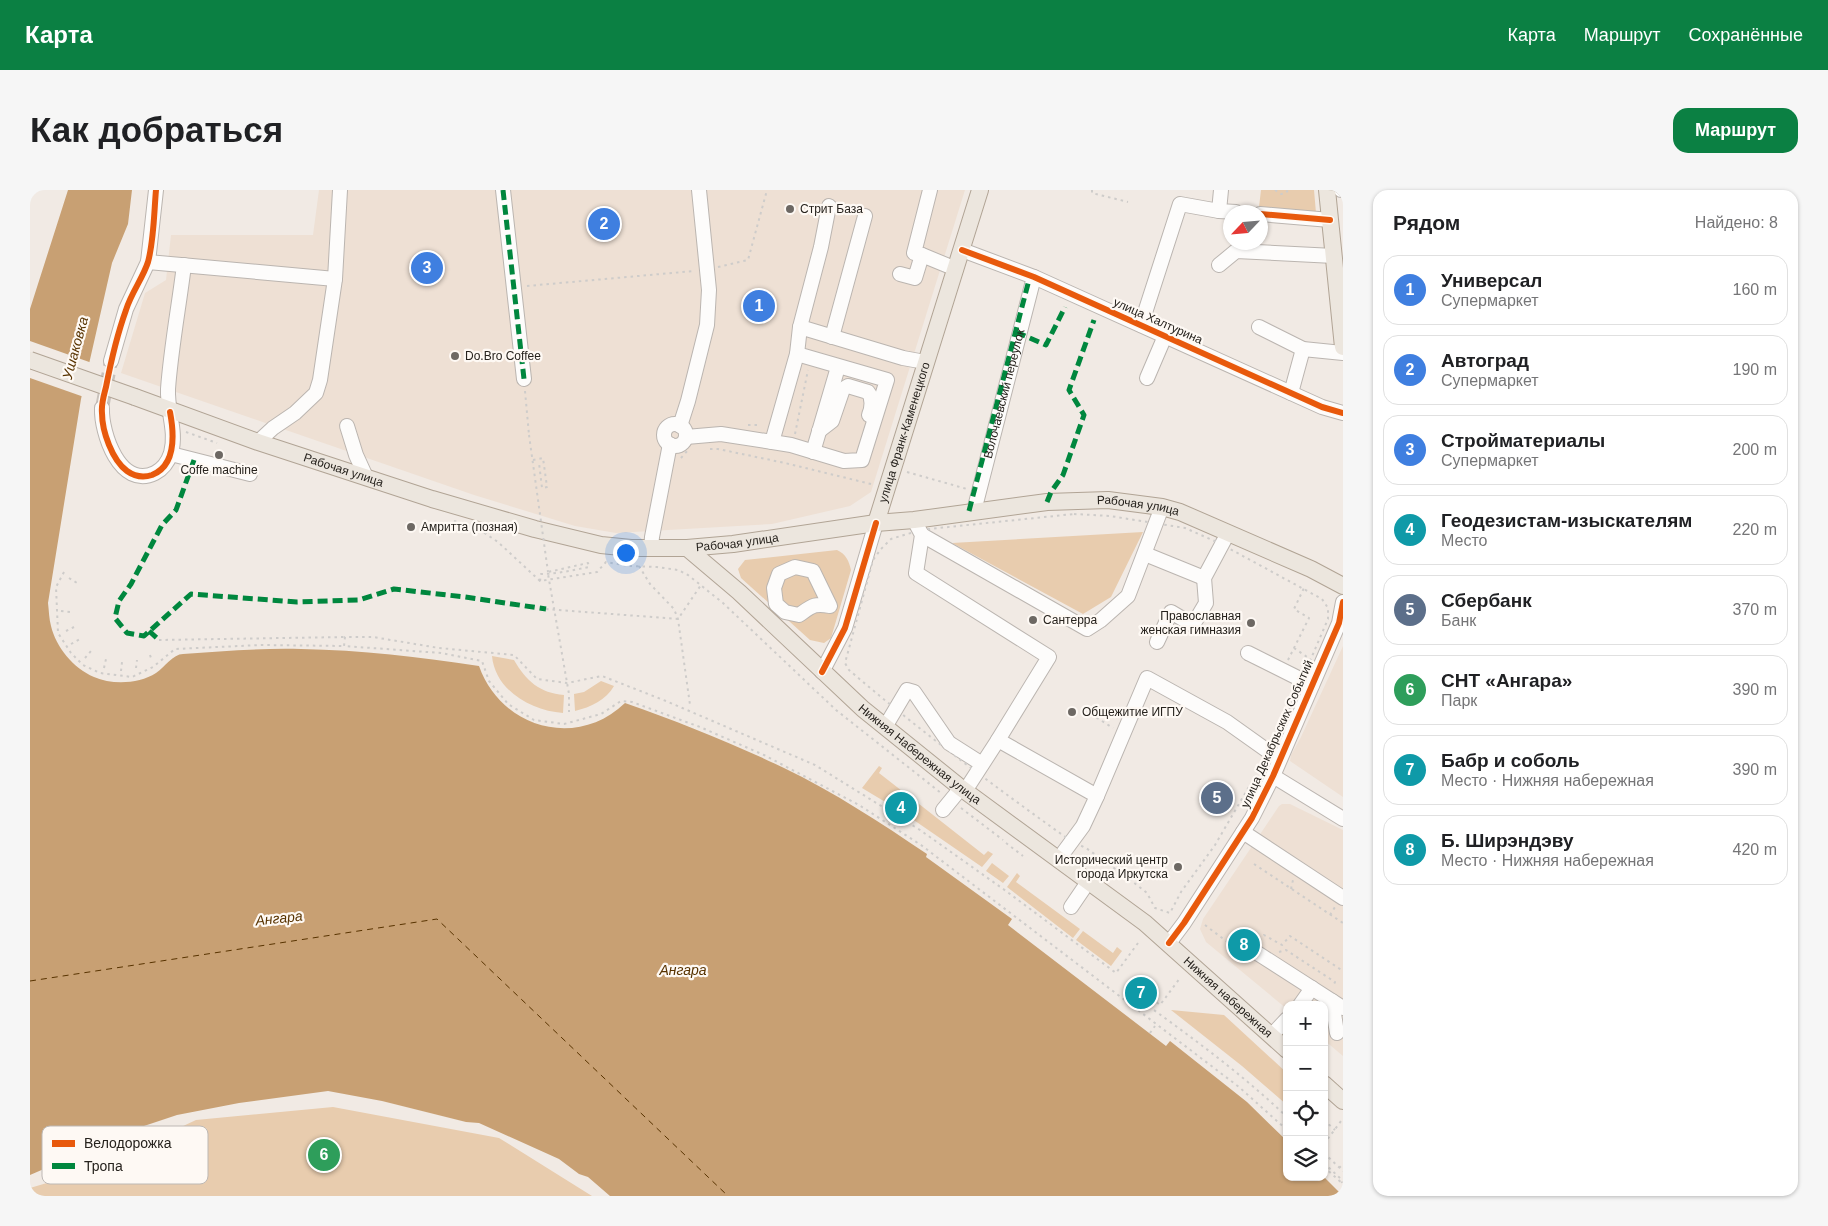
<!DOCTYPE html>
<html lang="ru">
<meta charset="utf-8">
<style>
:root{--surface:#fff;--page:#f6f6f6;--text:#202124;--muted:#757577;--line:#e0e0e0;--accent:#0b8043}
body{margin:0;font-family:Arial,sans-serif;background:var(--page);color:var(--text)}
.controls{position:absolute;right:15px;bottom:15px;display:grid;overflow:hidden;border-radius:10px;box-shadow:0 1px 4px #0004}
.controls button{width:45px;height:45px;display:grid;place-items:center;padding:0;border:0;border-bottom:1px solid var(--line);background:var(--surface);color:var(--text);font:25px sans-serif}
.compass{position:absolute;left:1193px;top:15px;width:45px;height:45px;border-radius:50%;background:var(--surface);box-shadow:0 1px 4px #0004;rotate:244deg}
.you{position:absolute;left:595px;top:362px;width:18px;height:18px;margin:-12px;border:4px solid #fff;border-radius:50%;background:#1a73e8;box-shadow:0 0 0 8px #1a73e833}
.badge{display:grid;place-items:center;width:32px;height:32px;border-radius:50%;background:var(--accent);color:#fff;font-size:16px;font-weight:700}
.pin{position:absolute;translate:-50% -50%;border:2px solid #fff;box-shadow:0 1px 5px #0006}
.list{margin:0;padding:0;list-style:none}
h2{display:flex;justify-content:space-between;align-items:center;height:65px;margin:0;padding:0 20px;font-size:21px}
h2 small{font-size:16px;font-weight:400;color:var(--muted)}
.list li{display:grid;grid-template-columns:32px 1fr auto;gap:15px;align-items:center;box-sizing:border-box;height:70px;margin:0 10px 10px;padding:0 10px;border:1px solid var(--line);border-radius:15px}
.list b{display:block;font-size:19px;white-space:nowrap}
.list p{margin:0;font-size:16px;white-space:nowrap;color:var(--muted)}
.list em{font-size:16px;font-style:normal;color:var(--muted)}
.icon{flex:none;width:28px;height:28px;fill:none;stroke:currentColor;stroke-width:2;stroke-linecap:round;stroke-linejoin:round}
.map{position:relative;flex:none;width:1313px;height:1006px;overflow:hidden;border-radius:15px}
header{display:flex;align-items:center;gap:30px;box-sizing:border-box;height:70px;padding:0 25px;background:var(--accent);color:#fff}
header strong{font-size:24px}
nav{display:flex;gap:28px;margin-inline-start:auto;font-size:18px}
.intro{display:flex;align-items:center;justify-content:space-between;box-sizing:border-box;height:120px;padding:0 30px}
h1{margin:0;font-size:35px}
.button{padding:12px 22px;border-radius:15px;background:var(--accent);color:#fff;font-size:18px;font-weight:700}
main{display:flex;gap:30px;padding:0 30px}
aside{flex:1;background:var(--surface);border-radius:15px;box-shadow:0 1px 4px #0004}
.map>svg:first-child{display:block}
.built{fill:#eee0d4}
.green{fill:#e8ccae}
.water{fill:#c8a073}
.pier{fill:#f1eae4}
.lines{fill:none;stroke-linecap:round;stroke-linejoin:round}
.ferry{stroke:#583300;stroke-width:1;stroke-dasharray:6 5;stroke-linecap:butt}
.minor-tunnel{stroke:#c8c2bc;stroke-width:14;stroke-dasharray:14 7;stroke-linecap:butt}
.minor-casing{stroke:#bbb5b0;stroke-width:16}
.major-casing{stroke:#b1a495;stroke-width:18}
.path{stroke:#ceccca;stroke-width:2;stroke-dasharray:2.5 4;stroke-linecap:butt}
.minor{stroke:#fdfcfb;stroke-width:14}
.major{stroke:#ece6de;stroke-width:16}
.major-bridge-casing{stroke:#b1a495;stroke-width:18;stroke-linecap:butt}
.path-bridge{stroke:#ceccca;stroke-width:2;stroke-dasharray:2.5 4;stroke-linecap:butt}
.major-bridge{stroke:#ece6de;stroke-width:16}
.quiet{stroke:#00873e;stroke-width:5;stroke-dasharray:10 5;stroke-linecap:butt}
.cycleway-casing{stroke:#fef9f4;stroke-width:9}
.cycleway{stroke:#e8590c;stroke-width:6}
.poi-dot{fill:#6d6863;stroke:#fef9f4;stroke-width:2}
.labels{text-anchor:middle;stroke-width:4.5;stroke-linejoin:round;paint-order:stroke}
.poi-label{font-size:12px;fill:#26221d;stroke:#fef9f4;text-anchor:start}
.street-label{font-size:12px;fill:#26221d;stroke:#fef9f4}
.water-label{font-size:14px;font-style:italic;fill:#583300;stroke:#fef9f4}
.key{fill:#fef9f4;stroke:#bdb8b4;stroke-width:1}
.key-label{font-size:14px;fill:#26221d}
</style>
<header>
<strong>Карта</strong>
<nav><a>Карта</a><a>Маршрут</a><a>Сохранённые</a></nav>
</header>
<div class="intro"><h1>Как добраться</h1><a class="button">Маршрут</a></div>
<main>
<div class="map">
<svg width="1313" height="1006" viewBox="0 0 1313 1006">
<rect width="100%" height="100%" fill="#f1eae4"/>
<!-- built -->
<path class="built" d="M289 0H935L841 302 820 316 742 334 586 343 545 336 444 305 91 183 115 103 136 90 141 45H283Z
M1313 456V607L1260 571 1261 565 1271 547Z
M1252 614H1260L1313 640V866L1294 850V815H1257V819L1176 752 1170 739 1173 729 1249 616Z"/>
<!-- green -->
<path class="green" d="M1231 0H1284L1286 23 1229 17Z
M1113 342 1081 407 1053 424 922 353Z
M807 360C816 364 819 371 821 380L801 448 794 453 780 450 711 388 708 379 715 370Z
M462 466 484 470C496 491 510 503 534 505L533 523C501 521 465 500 462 466Z
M571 491 584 496C576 510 561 517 545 521L544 504 554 502Z
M849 576 852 578 849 583 881 608 872 622 832 598Z
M884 610 954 665 958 661 963 664 952 677 875 624Z
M962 673 979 686 973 693 956 681Z
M987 683 990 686 986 692 1050 739 1043 748 977 697Z
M1053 741 1083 763 1087 757 1092 761 1081 776 1046 750Z
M1141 820 1194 825 1257 883V915L1212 876Z
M303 917 469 948 562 1006H0V998L57 981 166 930Z"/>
<!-- water -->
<path class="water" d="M38 0H102L98 34 82 73 51 209 18 413C19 421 19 429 21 436 26 457 43 478 64 487 82 495 109 494 126 483 135 477 143 464 153 464 192 461 232 458 271 459 331 460 390 467 449 476 471 538 546 560 595 513 649 532 702 553 754 578 804 602 851 633 897 664L896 667 982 729 978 735 1136 856 1140 851 1217 912 1257 951V987H1294L1313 1006H580L558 987 549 984 529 969 449 933 436 932 352 911 298 901 209 913 147 925 111 937 0 985V119Z"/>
<!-- pier -->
<path class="pier" d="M0 151 62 173 54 207 0 188Z"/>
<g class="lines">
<!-- ferry -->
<path class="ferry" d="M0 791 407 729 698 1006"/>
<!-- minor-tunnel -->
<path class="minor-tunnel" d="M72 218 81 171"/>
<!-- minor casing -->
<g class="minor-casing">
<g id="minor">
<path d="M473 0 494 189"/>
<path d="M1191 0 1189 21 1206 22"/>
<path d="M1311 0H1313"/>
<path d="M1230 24 1300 30"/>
<path d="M932 60 1004 87 1292 217 1313 223"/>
<path d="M892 65 884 63 900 0"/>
<path d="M118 72 305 89"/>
<path d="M1189 75 1206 61 1304 66"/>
<path d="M870 84 885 88 892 65 926 79"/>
<path d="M1111 135 1150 14 1189 21"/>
<path d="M770 137 873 168 895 172"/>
<path d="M1229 137 1273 159 1313 163"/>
<path d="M802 147 835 26"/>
<path d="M81 171 96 119 118 72 126 0"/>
<path d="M1117 188 1135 146"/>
<path d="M1261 203 1273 159"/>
<path d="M72 218C71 243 90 300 125 283 133 279 138 272 141 263 147 241 137 222 138 199 141 158 149 116 154 75"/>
<circle cx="645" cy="245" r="11"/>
<path d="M317 236 326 265 336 287"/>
<path d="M650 236 658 211 677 135 679 100 669 0"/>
<path d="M789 241 802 231 813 199 818 196 838 202C843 208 842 218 839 225"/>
<path d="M656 247 691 244 761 255 814 271 832 270 857 190 767 164"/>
<path d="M228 252 243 238 265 223 286 203 290 190 305 89 310 0"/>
<path d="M742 252 767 164 770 137 791 57 799 16"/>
<path d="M783 262 808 177"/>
<path d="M141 264 220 284"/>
<path id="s1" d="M944 321 1004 87"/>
<path d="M884 330 892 345 886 383 1019 467 968 550 935 601"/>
<path d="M892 345 1057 439 1071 430 1098 406 1132 317"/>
<path d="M621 359 622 347 640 254"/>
<path d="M1115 364 1174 388"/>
<path d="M765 377 783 381 800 416C784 413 782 416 769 425L755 422 746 414 744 398 749 384Z"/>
<path d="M1127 452 1141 422 1163 435 1176 413 1174 388 1198 343"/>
<path d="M1218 463 1282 495"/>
<path d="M792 482 815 438 846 333"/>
<path d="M855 537 877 500 884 502 919 553 952 574"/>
<path d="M968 550 1067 606 1053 636 1028 670"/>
<path d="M1243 586 1313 629"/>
<path d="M1067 606 1117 488 1197 532 1249 569"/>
<path d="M913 620 931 598"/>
<path d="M1213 642 1313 708"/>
<path d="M1041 717 1058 692"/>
<path d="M1139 753 1154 733 1222 628 1243 586 1309 433 1313 412"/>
<path d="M1221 759 1313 818"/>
<path d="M1302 811 1307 843"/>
<path d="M1270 815 1282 798"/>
<path d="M1241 846 1257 829"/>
</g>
</g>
<!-- major casing -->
<g class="major-casing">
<g id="major">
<path d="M1297 0 1313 157"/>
<path id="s2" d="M105 207 228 252 402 309 505 339 571 355 601 358H657L703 354 846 333 884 330 1017 312 1078 310 1132 317 1150 322 1281 379 1313 396"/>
<path id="s3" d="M846 333 950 0"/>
<path id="s4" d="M657 358 709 402 833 519 931 598 1115 733 1257 860"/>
<path d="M1294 894 1313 911"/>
</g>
</g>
<!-- path -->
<path class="path" d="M1062 0V3L1098 12
M1245 0 1251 4 1256 3 1258 0
M688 77 718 70 737 0
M497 96 664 81
M495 201 499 245
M718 235H731
M156 242 187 253
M765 244 778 180
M680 259H688L755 273 841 294
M651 268 658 260
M503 270 513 268 517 297 512 298 509 273
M877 282 937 299
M1044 324 1080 326 1155 338 1189 353 1292 409 1298 418V429L1292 443 1252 536 1227 583 1185 655 1151 702 1140 723 1125 718 1117 703 1098 688 1056 658 1041 651C965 597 890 541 819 480L815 473 843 370 851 359 861 349 877 344 899 339Z
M424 331 450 340 468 352 510 391 567 382 576 372 599 376 627 377 648 380 658 385 693 413 806 520 911 603
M609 376 620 394 644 419 648 429 660 515
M34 382 26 397 28 443 41 463 53 475 70 483 102 487 123 477 145 459 231 455 314 456
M39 388 47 393
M510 391 511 384C527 384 543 380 559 377L558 373 518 382V384L539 504V522
M516 419 648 429 671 395
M31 421 40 422
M36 441 44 437
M129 450 315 447
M41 454 50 449
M1264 458 1280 469
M120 465 122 471
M55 468 61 461
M1258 470 1279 428 1264 419 1274 398
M74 478 76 469
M106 478 107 470
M91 481 92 472
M1061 524 1083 538
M931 618 973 650
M976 653 993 666
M1224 674 1313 733
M1261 699 1263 690
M1300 725 1305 717
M1175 735 1208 760
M1229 750 1234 745 1252 755 1260 746 1313 781
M1108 753 1086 783 976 701 890 640 785 575 636 511 572 486 537 493 507 489 484 465 409 458 343 447H315L314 456 411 463 452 471 459 491 478 514 504 530 534 534 571 524 591 511 602 512 670 537 734 565 829 615 891 655 1209 897 1257 940
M1249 762 1256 760 1305 792 1303 796
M1115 803 1110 810C1160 846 1212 884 1257 927
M1117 804 1130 815 1150 788
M1104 806 1114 794
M1120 843 1125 836
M1294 930 1305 940
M1294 954 1311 931
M1294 963 1313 981
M1294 973 1311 989 1312 993
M1294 977 1313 994
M1309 978 1313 974"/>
<!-- minor -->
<use href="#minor" class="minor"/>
<!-- major -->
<use href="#major" class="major"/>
<!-- major-bridge casing -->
<g class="major-bridge-casing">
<path id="major-bridge" d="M0 170 105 207"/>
</g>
<!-- path-bridge -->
<path class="path-bridge" d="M499 245 518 382"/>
<!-- major-bridge -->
<use href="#major-bridge" class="major-bridge"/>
<!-- quiet -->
<path class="quiet" d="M473 0 494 189
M986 142 1016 155 1035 117
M164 270 146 320 132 335 101 394 89 411 85 428 97 443 114 446 161 404 267 412 329 410 364 399 435 407 516 419
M1017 312 1021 302 1033 285 1054 225 1039 200 1064 130
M939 321 1000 86
M119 441 129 450"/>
<!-- cycleway casing -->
<g class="cycleway-casing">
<path id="cycleway" d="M126 0C124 22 124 50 118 72 113 88 101 103 96 120 87 145 81 171 76 197 74 205 71 214 72 223 72 241 82 270 97 281 104 286 113 288 122 285 147 275 144 243 140 222
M1230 24 1300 30
M932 60 1004 87 1292 217 1313 223
M792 482 815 438 846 333
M1139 753 1154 733 1222 628 1243 586 1309 433 1313 412"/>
</g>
<!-- cycleway -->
<use href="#cycleway" class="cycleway"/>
</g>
<!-- markers -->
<g class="poi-dot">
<circle cx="760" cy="19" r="5"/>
<circle cx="425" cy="166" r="5"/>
<circle cx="189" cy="265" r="5"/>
<circle cx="381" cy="337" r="5"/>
<circle cx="1003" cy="430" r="5"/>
<circle cx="1221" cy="433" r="5"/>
<circle cx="1042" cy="522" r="5"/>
<circle cx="1148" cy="677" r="5"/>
</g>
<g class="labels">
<!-- poi labels -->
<g class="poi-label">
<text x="770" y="23">Стрит База</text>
<text x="435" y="170">Do.Bro Coffee</text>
<text x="189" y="284" text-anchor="middle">Coffe machine</text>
<text x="391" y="341">Амритта (позная)</text>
<text x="1211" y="430" text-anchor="end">Православная<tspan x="1211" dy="14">женская гимназия</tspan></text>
<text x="1013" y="434">Сантерра</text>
<text x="1052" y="526">Общежитие ИГПУ</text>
<text x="1138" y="674" text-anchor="end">Исторический центр<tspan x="1138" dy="14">города Иркутска</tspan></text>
</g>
<!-- street labels -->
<g class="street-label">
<text transform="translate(1128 131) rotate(24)" y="4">улица Халтурина</text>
<text dy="4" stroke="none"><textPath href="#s1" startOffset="121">Волочаевский переулок</textPath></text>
<text dy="4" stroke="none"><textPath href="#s3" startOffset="95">улица Франк-Каменецкого</textPath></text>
<text dy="4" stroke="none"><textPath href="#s2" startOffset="221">Рабочая улица</textPath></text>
<text dy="4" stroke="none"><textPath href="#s2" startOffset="1030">Рабочая улица</textPath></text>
<text dy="4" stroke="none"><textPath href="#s2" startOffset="626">Рабочая улица</textPath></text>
<text transform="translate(1247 544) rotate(-66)" y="4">улица Декабрьских Событий</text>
<text dy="4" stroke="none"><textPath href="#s4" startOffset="311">Нижняя Набережная улица</textPath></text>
<text dy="4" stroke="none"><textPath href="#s4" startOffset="704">Нижняя набережная</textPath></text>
</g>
<!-- water labels -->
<g class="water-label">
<text transform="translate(45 158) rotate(-75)" y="5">Ушаковка</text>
<text transform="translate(249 728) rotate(-6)" y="5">Ангара</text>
<text x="653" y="785">Ангара</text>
</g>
</g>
<!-- legend -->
<rect x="12" y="936" width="166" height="58" rx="8" class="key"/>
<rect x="22" y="950" width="23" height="7" fill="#e8590c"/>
<rect x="22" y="973" width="23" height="6" fill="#00873e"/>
<g class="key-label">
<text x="54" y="958">Велодорожка</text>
<text x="54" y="981">Тропа</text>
</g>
</svg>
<div class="controls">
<button>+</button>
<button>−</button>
<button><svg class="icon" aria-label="locate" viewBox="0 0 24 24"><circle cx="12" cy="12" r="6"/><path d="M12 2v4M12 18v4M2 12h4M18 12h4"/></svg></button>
<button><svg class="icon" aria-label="layers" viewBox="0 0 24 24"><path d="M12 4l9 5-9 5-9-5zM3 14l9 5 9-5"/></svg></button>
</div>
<svg class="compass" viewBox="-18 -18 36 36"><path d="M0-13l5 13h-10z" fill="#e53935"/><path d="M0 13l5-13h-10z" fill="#757577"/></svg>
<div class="you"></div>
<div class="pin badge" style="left:729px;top:116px;background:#3f7fe0">1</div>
<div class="pin badge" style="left:574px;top:34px;background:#3f7fe0">2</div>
<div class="pin badge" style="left:397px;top:78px;background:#3f7fe0">3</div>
<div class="pin badge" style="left:871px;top:618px;background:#0f9aa8">4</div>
<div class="pin badge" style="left:1187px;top:608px;background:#5c6f8a">5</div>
<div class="pin badge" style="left:294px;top:965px;background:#2e9e5b">6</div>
<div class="pin badge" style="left:1111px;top:803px;background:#0f9aa8">7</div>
<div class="pin badge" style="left:1214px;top:755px;background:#0f9aa8">8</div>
</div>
<aside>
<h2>Рядом<small>Найдено: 8</small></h2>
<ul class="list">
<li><span class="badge" style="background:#3f7fe0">1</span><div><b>Универсал</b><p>Супермаркет</p></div><em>160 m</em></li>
<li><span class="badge" style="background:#3f7fe0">2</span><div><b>Автоград</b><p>Супермаркет</p></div><em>190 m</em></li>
<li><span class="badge" style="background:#3f7fe0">3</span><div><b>Стройматериалы</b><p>Супермаркет</p></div><em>200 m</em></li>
<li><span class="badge" style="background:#0f9aa8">4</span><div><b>Геодезистам-изыскателям</b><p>Место</p></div><em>220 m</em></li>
<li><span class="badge" style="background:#5c6f8a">5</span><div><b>Сбербанк</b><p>Банк</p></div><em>370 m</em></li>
<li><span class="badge" style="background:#2e9e5b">6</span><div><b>СНТ «Ангара»</b><p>Парк</p></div><em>390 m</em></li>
<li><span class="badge" style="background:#0f9aa8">7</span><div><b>Бабр и соболь</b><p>Место · Нижняя набережная</p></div><em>390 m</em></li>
<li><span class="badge" style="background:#0f9aa8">8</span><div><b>Б. Ширэндэву</b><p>Место · Нижняя набережная</p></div><em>420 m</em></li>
</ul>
</aside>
</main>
